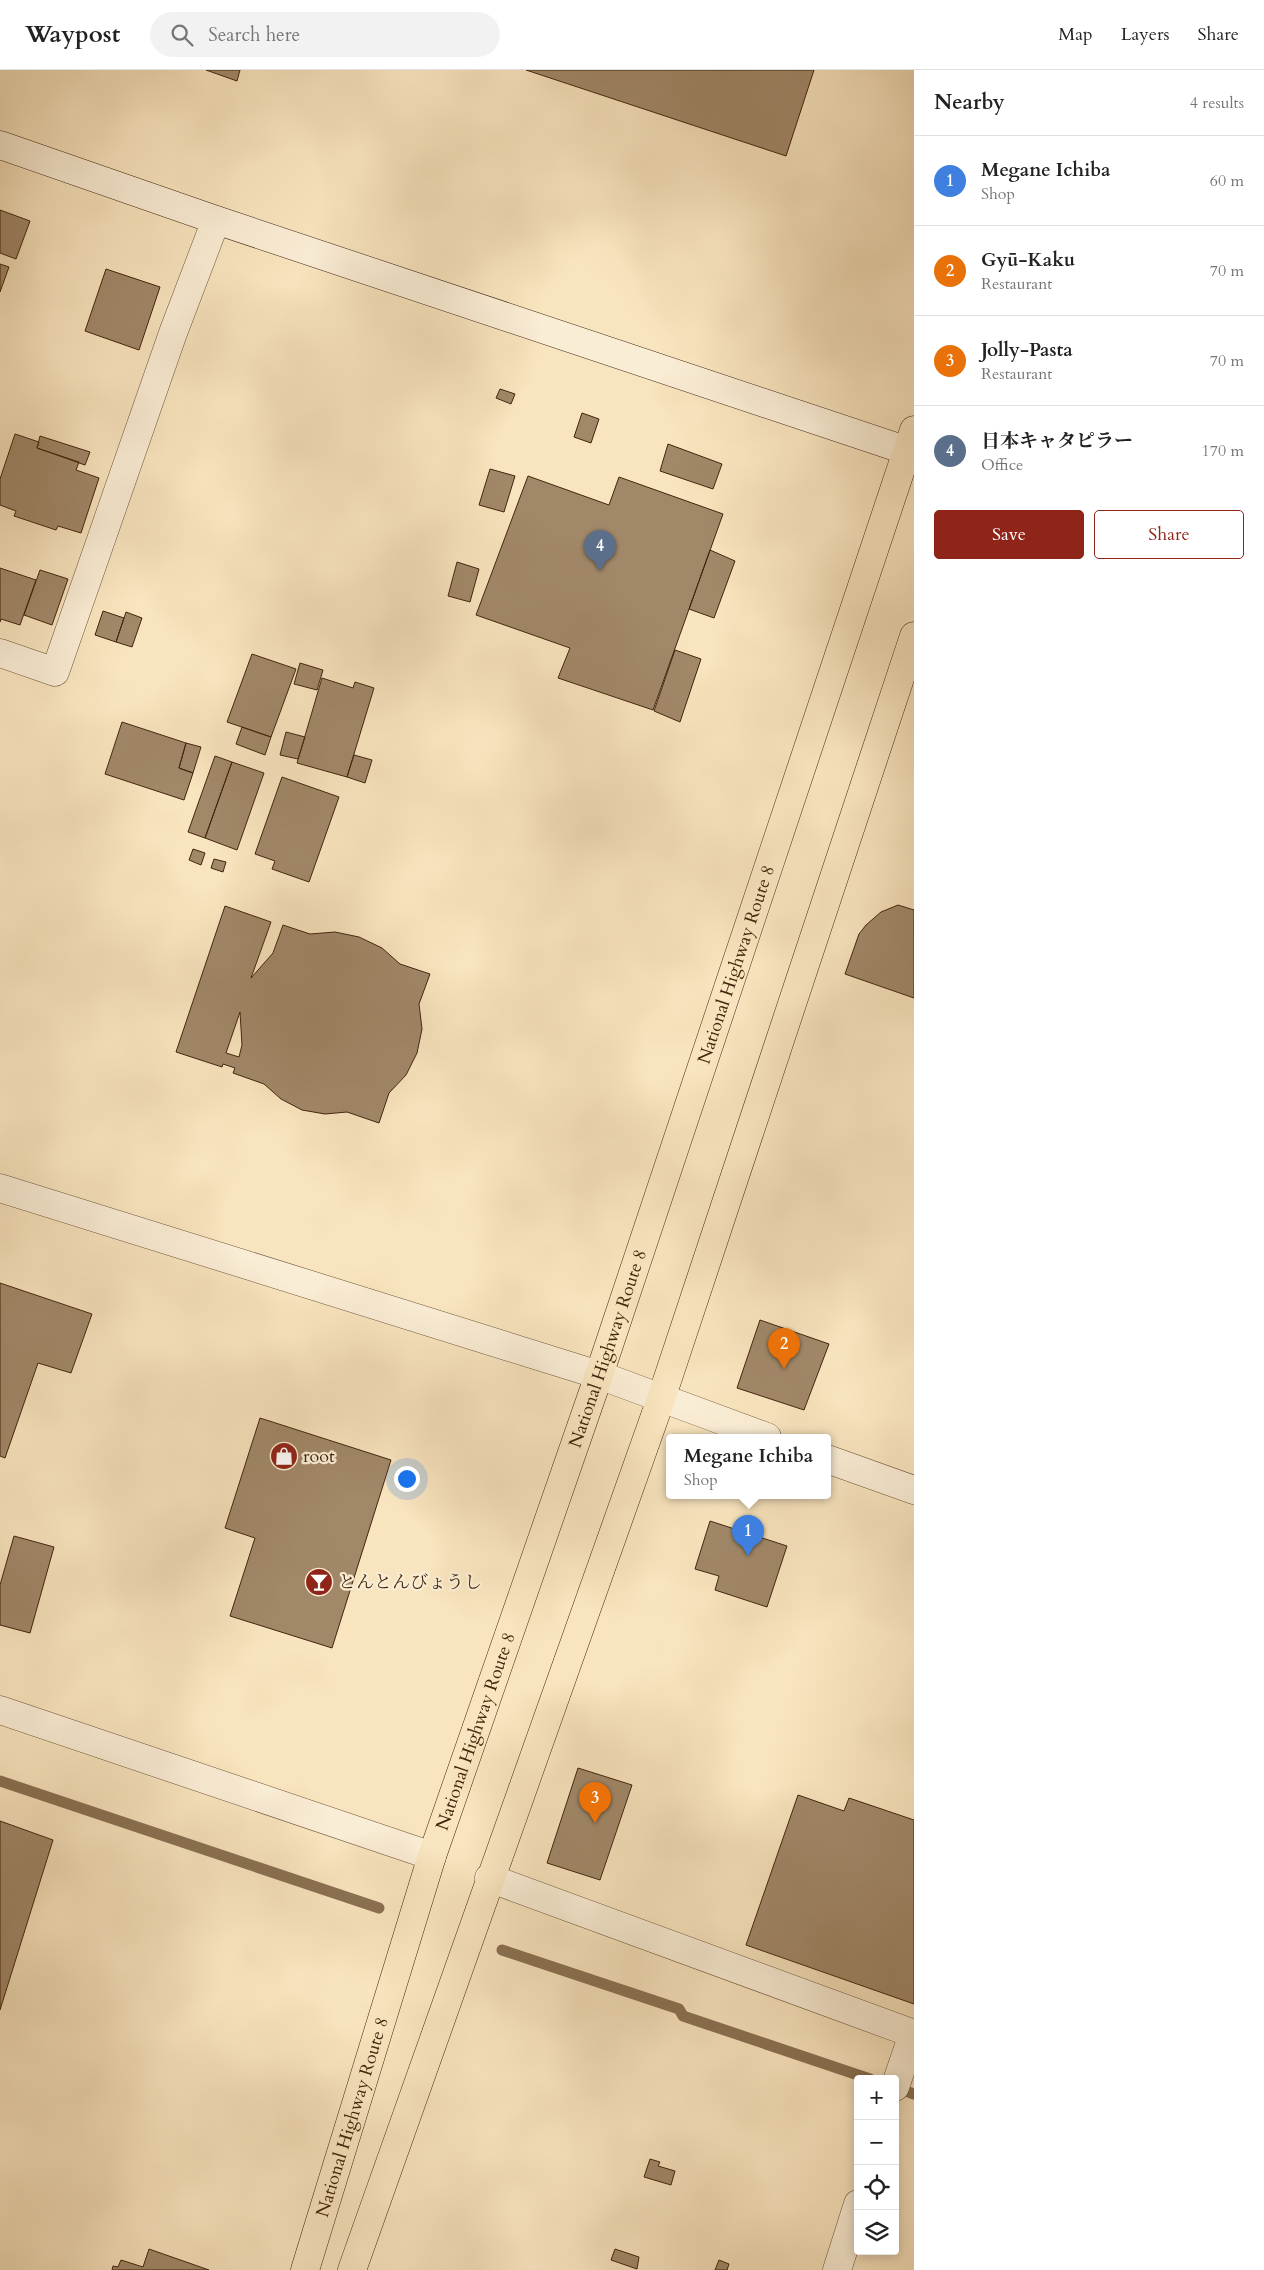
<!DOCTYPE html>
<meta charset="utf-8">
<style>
:root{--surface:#fff;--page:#f2f2f2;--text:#222;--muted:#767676;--line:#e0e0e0;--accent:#8f2418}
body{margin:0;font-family:Cardo,"Noto Serif JP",serif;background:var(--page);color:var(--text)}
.controls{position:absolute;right:15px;bottom:15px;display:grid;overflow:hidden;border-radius:5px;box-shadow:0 2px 12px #0003}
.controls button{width:45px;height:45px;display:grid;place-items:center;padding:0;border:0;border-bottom:1px solid var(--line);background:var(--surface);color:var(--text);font:25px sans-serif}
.you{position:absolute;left:406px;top:1408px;width:18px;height:18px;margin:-12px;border:4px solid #fff;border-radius:50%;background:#1a73e8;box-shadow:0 0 0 8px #1a73e833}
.badge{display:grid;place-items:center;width:32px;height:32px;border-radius:50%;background:var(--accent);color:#fff;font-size:16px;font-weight:700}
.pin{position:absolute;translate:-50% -41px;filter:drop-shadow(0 1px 2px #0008)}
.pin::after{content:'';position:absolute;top:26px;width:18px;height:15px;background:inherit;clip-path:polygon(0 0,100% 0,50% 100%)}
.popup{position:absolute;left:666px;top:1364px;width:165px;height:65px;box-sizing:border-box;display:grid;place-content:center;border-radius:5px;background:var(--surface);filter:drop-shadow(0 1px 4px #0005);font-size:16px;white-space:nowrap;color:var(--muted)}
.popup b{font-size:19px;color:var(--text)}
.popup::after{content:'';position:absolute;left:50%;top:100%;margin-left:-10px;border:10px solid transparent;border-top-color:var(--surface)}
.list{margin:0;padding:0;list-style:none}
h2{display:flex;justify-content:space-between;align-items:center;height:65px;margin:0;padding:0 20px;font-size:21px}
h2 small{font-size:16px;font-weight:400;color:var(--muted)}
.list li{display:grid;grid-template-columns:32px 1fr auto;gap:15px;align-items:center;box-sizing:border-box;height:90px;padding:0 20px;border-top:1px solid var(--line)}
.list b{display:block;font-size:19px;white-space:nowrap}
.list p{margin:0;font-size:16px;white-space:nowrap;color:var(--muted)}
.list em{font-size:16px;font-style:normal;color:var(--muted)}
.actions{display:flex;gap:10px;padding:15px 20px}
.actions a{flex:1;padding:11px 0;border:1px solid var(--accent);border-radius:5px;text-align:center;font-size:18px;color:var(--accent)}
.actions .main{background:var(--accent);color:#fff}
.icon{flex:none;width:28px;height:28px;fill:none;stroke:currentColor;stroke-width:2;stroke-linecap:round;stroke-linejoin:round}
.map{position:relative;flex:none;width:914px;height:2200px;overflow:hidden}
header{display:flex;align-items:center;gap:30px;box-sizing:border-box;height:70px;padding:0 25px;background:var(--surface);border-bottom:1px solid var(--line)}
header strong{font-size:24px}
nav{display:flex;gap:28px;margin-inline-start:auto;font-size:18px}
.search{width:350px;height:45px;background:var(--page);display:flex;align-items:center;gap:12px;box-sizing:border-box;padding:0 18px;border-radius:28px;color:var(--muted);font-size:19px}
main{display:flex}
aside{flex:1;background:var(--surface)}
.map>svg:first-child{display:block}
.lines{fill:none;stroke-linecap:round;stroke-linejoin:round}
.stream{stroke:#8a7152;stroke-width:11}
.building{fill:#a18869;stroke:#42250c;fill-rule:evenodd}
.street-casing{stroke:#705538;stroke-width:29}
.secondary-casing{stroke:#42250c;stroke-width:29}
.highway-casing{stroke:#42250c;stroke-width:29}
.street{stroke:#faedd5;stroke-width:28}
.secondary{stroke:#faedd5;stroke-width:28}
.highway{stroke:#f8e4be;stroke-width:28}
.labels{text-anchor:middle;stroke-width:4.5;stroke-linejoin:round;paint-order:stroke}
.street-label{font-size:18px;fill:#42250c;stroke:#faedd5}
.poi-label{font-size:18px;fill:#42250c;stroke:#faedd5;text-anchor:start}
</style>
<header>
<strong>Waypost</strong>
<div class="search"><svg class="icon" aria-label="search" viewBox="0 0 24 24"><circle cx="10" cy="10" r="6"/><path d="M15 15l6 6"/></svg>Search here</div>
<nav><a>Map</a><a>Layers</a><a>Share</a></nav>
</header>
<main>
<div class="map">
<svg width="914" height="2200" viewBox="0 0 914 2200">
<rect width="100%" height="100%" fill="#f8e4be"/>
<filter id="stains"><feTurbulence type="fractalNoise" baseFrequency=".004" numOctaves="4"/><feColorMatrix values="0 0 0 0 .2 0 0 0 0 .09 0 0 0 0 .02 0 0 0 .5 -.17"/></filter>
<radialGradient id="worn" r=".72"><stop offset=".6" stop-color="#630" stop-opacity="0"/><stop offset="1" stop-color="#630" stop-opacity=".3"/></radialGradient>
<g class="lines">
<!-- stream -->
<path class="stream" d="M0 1711 379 1838
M502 1880 679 1939 683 1946 870 2009
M895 2017 914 2024"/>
</g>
<!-- building -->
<path class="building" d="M206 0H240L237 11Z
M526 0H814L786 86Z
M0 140 30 151 16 189 0 183Z
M0 194 9 197 0 222Z
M106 199 160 217 139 280 85 261Z
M500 319 515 324 511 334 496 328Z
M582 343 599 349 591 373 574 367Z
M15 364 39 372 37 378 79 392 76 400 99 408 81 463 58 456 56 460 14 446 16 441 0 435V409Z
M40 366 90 382 85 395 37 378Z
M668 374 722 394 713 419 660 401Z
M490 399 515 406 504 442 479 435Z
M528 406 609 435 619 407 723 444 653 640 558 608 570 578 476 545Z
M710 480 735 491 714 548 689 539Z
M457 492 479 499 470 532 448 526Z
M0 498 36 510 20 555 1 549 0 552Z
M40 500 68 509 52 555 24 545Z
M103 541 124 548 116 572 95 565Z
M126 542 142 548 132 577 116 572Z
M675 580 701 589 680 652 654 641Z
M252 584 296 599 271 667 227 652Z
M300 593 323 600 317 620 294 614Z
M322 608 353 618 355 612 374 618 347 707 297 693Z
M122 652 186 673 179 698 193 703 184 730 105 704Z
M242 657 271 667 265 685 236 674Z
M286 662 305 667 298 689 280 685Z
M186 673 201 677 193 703 179 698Z
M354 685 372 690 365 713 347 707Z
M215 686 232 692 205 768 188 762Z
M232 692 264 703 237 780 205 768Z
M282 707 339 727 309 812 272 799 275 791 255 784Z
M193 779 205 783 201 795 189 790Z
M214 789 226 792 223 802 211 798Z
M898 835 914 840V928L845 904 859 864 866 855 881 842Z
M225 836 271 852 251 908 273 883 283 855 310 864 335 862 359 867 382 878 400 894 430 904 419 934 422 959 417 983 406 1005 389 1023 379 1053 347 1042 325 1044 302 1040 281 1029 264 1014 233 1003 235 998 223 994 222 997 176 982ZM240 942 242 975 239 987 226 983Z
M0 1213 92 1244 71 1303 38 1293 5 1388 0 1386Z
M760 1250 829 1274 804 1340 737 1318Z
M260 1348 391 1390 332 1578 230 1546 255 1468 225 1458Z
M710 1451 787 1476 767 1537 715 1520 719 1506 695 1499Z
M14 1466 54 1477 30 1563 0 1555V1515Z
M578 1698 632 1715 600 1810 547 1793Z
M798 1725 844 1741 849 1728 914 1750V1934L746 1875Z
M0 1751 53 1770 0 1940Z
M650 2089 660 2092 658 2096 675 2101 671 2115 644 2107Z
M149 2179 209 2200H112L113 2196 118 2197 121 2190 143 2197Z
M615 2179 639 2187 637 2199 611 2190Z
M719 2190 729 2194 727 2200H715Z"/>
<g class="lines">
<!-- street casing -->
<g class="street-casing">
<path id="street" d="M0 583 55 602 173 263 216 150
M0 1118 599 1305 767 1367
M827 1389 914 1420
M0 1640 432 1786
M489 1808 914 1964
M895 2017 913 1964
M837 2200 858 2134"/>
</g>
<!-- secondary casing -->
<g class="secondary-casing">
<path id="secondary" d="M0 75 216 150 914 383"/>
</g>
<!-- highway casing -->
<g class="highway-casing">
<g id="highway">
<path id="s1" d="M305 2200 432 1786 599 1305 914 360"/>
<path d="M352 2200 661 1329 914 566"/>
</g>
</g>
<!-- street -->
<use href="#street" class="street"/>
<!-- secondary -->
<use href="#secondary" class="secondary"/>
<!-- highway -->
<use href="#highway" class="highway"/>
</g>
<!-- icons -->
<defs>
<g id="shop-disc" transform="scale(1.4375)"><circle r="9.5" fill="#8f2418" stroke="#faedd5"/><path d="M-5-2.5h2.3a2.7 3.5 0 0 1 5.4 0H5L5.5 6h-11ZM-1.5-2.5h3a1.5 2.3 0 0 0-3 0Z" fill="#fff"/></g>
<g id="bar-disc" transform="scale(1.4375)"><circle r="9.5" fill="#8f2418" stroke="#faedd5"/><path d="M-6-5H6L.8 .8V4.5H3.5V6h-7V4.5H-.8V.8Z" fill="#fff"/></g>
</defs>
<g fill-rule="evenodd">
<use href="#shop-disc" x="284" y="1386"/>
<use href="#bar-disc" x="319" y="1512"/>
</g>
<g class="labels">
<!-- street labels -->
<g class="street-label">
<text dy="6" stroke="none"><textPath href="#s1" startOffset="1375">National Highway Route 8</textPath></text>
<text dy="6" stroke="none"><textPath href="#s1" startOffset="970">National Highway Route 8</textPath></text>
<text dy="6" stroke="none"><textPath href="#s1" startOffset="565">National Highway Route 8</textPath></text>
<text dy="6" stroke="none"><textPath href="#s1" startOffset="160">National Highway Route 8</textPath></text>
</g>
<!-- poi labels -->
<g class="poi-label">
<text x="303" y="1392">root</text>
<text x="338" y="1518">とんとんびょうし</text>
</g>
</g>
<rect width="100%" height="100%" filter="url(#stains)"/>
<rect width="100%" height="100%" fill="url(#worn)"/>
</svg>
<div class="controls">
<button>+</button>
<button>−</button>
<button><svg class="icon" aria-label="locate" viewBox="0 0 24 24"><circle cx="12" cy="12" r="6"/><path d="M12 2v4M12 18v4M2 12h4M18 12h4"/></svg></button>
<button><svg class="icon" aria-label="layers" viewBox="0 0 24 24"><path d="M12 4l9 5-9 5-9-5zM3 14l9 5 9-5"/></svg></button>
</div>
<div class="you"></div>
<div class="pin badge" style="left:748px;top:1486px;background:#3f7fe0">1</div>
<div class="popup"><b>Megane Ichiba</b>Shop</div>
<div class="pin badge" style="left:784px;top:1299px;background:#e8710a">2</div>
<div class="pin badge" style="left:595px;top:1753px;background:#e8710a">3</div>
<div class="pin badge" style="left:600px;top:501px;background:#5c6f8a">4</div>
</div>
<aside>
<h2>Nearby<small>4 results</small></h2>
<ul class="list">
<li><span class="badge" style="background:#3f7fe0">1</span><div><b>Megane Ichiba</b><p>Shop</p></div><em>60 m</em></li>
<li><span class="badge" style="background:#e8710a">2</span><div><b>Gyū-Kaku</b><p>Restaurant</p></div><em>70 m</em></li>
<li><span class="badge" style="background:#e8710a">3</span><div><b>Jolly-Pasta</b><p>Restaurant</p></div><em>70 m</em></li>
<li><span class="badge" style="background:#5c6f8a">4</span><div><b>日本キャタピラー</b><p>Office</p></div><em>170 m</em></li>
</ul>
<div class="actions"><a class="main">Save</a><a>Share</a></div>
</aside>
</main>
